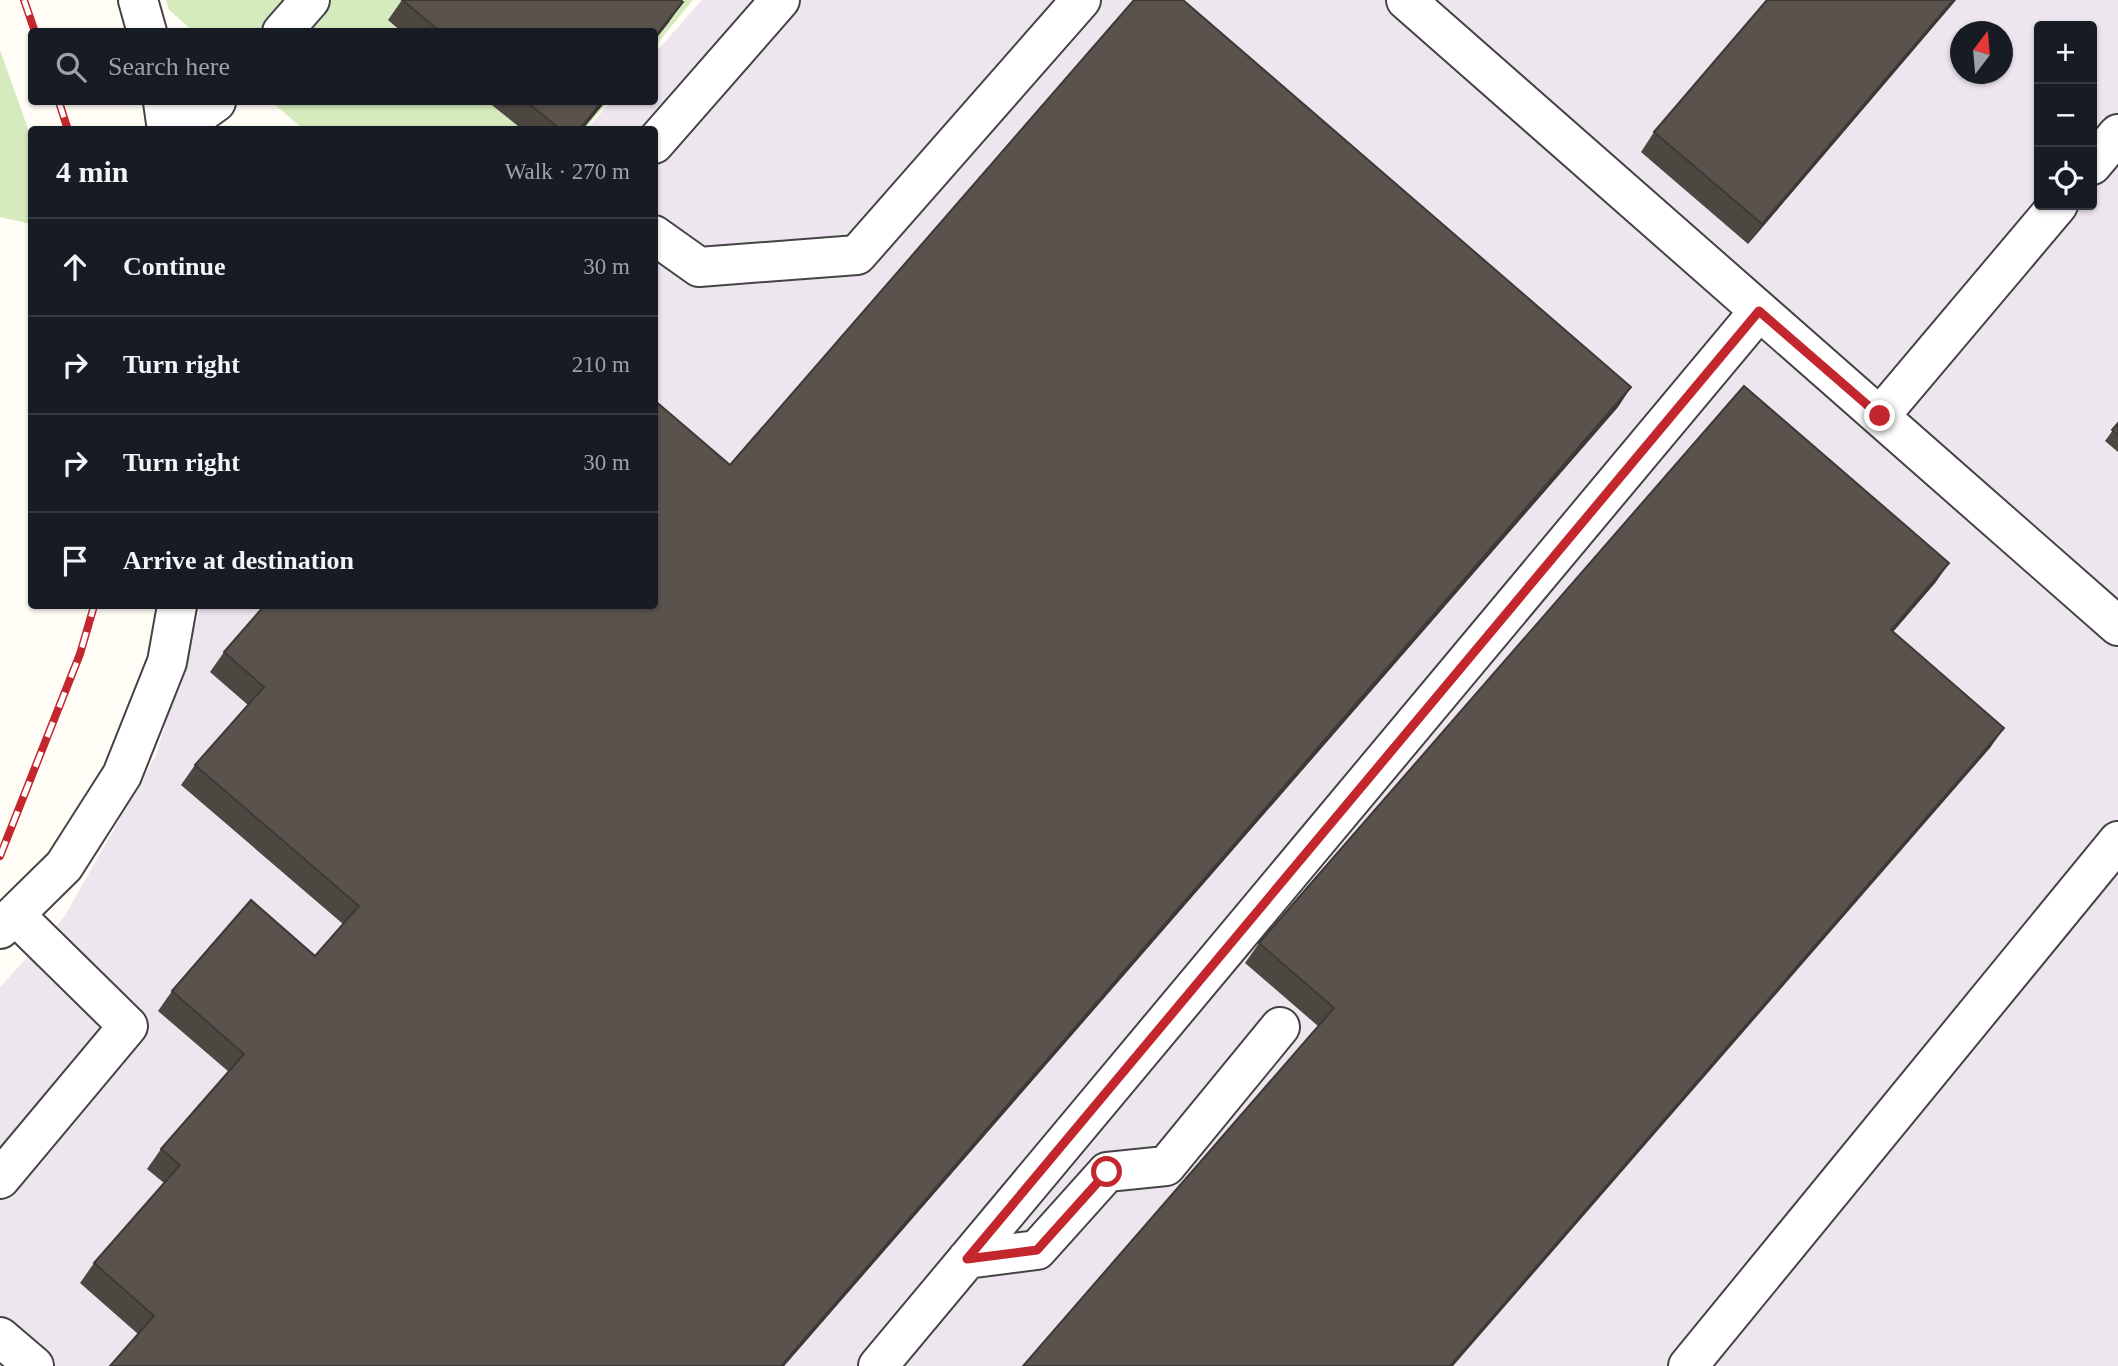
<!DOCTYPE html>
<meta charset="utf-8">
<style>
:root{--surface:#171b24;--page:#20242c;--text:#f1f3f6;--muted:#9ea1a6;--line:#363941}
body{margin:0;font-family:"Times New Roman",serif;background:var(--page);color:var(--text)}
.controls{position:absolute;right:21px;top:21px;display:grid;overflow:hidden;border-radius:7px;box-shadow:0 2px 5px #0004}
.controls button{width:63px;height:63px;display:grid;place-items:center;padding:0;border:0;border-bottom:2px solid var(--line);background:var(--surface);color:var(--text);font:35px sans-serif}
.compass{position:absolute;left:1950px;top:21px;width:63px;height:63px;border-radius:50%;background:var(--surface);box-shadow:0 2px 5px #0004;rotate:16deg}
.stop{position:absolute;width:21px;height:21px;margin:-16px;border:5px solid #c4262e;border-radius:50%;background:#fff}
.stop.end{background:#c4262e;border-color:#fff;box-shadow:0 2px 7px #0008}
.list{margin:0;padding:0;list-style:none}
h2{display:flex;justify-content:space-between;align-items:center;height:91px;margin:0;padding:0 28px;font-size:30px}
h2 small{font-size:23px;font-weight:400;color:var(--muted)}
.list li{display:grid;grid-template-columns:46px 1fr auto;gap:21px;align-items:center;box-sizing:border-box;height:98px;padding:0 28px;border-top:2px solid var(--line)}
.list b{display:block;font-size:26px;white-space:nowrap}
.list em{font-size:23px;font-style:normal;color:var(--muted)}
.icon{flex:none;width:38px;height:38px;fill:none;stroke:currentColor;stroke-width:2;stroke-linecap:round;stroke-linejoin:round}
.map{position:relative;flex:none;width:2118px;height:1366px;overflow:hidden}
.search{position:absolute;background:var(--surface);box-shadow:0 2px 5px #0004;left:28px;top:28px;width:630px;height:77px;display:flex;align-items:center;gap:18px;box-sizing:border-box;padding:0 24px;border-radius:7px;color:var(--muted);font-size:26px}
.panel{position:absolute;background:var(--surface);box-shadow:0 2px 5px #0004;left:28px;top:126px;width:630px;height:483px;border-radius:7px}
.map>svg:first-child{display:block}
.industrial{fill:#eee6ef;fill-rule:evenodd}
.green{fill:#d5ebbd}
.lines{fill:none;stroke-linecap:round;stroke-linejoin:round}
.minor-casing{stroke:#444;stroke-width:42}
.minor{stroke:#fff;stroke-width:38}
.rail-casing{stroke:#c4262e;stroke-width:8}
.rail{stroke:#fff;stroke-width:5;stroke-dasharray:16;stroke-linecap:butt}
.wall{fill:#4d4742}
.shaded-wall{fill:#3f3936}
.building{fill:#5a524d;stroke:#3f3936;stroke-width:2}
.route{stroke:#c4262e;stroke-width:9}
</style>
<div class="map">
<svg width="2118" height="1366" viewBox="0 0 2118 1366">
<rect width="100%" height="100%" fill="#fffdf5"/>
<!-- industrial -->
<path class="industrial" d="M702 0H2118V1366H0V987L64 917 156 755 201 606H654V130L586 129 611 102H654L655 53ZM2039 26H2092V205H2039ZM1960 32H2002V74H1960Z"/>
<!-- green -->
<path class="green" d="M166 0H693L655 46 654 32 193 31 169 10Z
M0 50 31 137V224L0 217Z
M272 102H608L584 130 303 129Z"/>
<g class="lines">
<!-- minor casing -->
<g class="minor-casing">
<path id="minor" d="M138 0 147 32
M1406 0 2118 626
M282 32 310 0
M163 102 167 130
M177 130 216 102
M654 144 780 0
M2092 165 2118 134
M654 235 699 267 857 255 1081 0
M1880 416 2058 205
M0 929 64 866 122 775 167 662 177 606
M0 1179 128 1026 15 915
M967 1259 1037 1250 1107 1172 1166 1166 1280 1027
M0 1337 34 1366
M878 1366 1759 311
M1688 1366 2118 841"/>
</g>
<!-- minor -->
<use href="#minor" class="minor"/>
<!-- rail casing -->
<g class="rail-casing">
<path id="rail" d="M24 0 35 32
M59 102 68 130
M0 856 80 654 94 606"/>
</g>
<!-- rail -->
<use href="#rail" class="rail"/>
</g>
<!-- wall -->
<path class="wall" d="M402 0 669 22 654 41V32H402L388 20Z
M1956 0 1748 244 1641 152 1654 132Z
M488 102H605L582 130H523Z
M1631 387 1618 407 784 1366H110L138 1334 80 1283 94 1263 164 1183 147 1169 161 1149 229 1072 158 1011 172 991 315 956 343 924 181 785 195 765 248 705 210 672 224 652 730 465Z
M2118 423V452L2105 441Z
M1949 563 1935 583 1893 632 1990 748 1318 1026 1245 963 1259 943Z"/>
<!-- shaded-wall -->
<path class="shaded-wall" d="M1953 0H1956L1748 244 1762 224Z
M683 2 669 22 654 41V38Z
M602 102H605L582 130H579Z
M1631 387 1618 407 784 1366H781Z
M1949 563 1935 583 1877 650 1891 630Z
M2004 728 1990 748 1453 1366H1450Z"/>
<!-- building -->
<path class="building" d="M402 0H680L683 2 654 38V32H441Z
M1134 0H1183L1631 387 781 1366H110L154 1316 94 1263 180 1165 161 1149 244 1054 172 991 251 900 315 956 359 906 195 765 264 687 224 652 264 606H654V400L730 465Z
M1767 0H1953L1762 224 1654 132Z
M527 102H602L579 130H561Z
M1744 386 1949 563 1891 630 2004 728 1450 1366H1023L1334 1008 1259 943Z
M2118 423V435L2112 430Z"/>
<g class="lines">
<!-- route -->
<path class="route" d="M1107 1172 1037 1250 967 1259 1759 311 1880 416"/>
</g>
</svg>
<div class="controls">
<button>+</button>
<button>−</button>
<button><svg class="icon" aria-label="locate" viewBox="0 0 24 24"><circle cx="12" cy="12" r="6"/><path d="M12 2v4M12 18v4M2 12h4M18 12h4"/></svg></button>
</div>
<svg class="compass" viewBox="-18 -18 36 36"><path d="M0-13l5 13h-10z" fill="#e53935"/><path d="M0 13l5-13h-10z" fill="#9ea1a6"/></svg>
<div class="stop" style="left:1107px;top:1172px"></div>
<div class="stop end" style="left:1880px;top:416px"></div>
<div class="search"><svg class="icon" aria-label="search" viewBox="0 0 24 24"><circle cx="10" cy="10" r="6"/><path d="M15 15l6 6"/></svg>Search here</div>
<section class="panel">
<h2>4 min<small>Walk · 270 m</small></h2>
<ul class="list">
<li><svg class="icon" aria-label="ahead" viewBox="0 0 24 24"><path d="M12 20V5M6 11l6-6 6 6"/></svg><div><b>Continue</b></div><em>30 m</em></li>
<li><svg class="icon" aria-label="right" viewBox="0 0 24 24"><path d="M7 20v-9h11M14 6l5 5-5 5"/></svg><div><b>Turn right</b></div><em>210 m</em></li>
<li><svg class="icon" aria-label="right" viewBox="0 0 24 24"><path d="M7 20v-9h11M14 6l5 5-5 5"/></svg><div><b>Turn right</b></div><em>30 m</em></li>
<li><svg class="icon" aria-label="arrive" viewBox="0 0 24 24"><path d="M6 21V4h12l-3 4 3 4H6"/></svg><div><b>Arrive at destination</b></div></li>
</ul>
</section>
</div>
